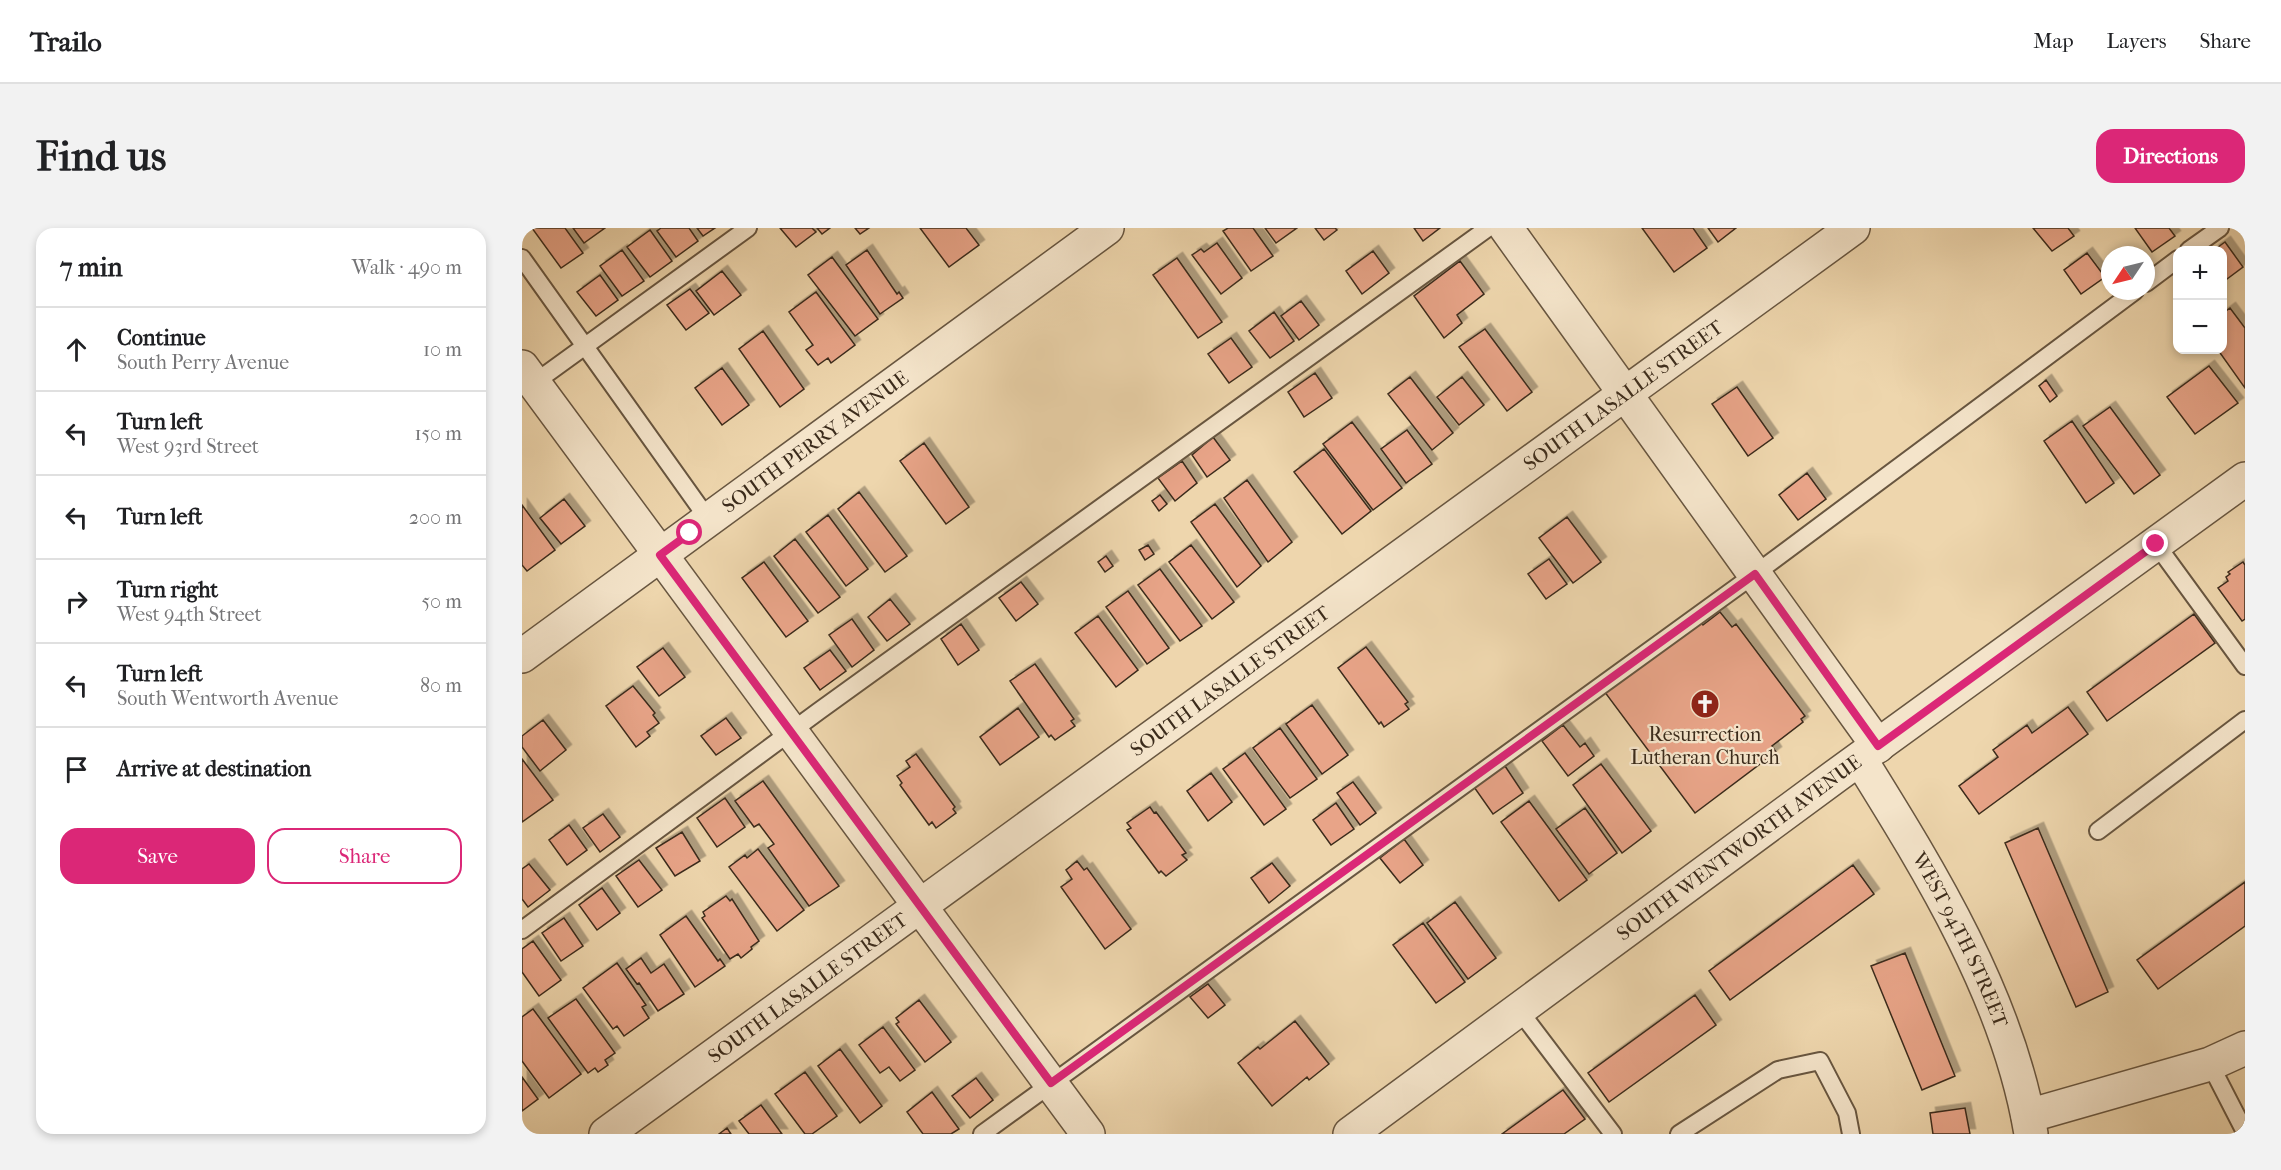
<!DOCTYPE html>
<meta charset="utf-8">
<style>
:root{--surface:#fff;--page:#f2f2f2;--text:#202124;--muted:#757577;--line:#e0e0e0;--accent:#db2777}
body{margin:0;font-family:"IM FELL French Canon",serif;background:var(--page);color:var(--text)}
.controls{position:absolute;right:18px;top:18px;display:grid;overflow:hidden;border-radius:12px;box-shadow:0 3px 9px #0003}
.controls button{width:54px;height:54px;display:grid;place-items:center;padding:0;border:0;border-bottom:2px solid var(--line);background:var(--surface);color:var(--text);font:30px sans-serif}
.compass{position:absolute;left:1579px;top:18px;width:54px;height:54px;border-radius:50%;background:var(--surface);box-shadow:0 3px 9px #0003;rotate:235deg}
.stop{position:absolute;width:18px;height:18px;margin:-14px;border:4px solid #db2777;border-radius:50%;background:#fff}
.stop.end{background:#db2777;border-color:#fff;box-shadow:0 2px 6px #0008}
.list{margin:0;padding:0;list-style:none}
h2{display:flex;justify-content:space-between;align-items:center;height:78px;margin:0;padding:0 24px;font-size:26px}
h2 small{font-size:20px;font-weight:400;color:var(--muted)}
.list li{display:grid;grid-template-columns:39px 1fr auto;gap:18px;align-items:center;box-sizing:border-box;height:84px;padding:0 24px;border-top:2px solid var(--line)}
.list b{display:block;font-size:22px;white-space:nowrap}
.list p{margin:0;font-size:20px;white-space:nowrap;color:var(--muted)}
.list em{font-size:20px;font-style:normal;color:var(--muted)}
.actions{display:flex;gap:12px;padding:18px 24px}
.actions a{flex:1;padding:14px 0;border:2px solid var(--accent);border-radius:18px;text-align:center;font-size:21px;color:var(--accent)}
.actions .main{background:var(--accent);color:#fff}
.icon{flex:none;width:33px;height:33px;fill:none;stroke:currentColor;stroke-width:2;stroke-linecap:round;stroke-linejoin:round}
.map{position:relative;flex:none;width:1723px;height:906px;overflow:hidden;border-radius:18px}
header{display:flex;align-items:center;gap:36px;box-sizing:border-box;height:84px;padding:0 30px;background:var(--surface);border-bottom:2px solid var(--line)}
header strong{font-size:28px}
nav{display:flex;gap:33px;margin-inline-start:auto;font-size:21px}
.intro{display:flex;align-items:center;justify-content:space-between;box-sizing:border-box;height:144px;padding:0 36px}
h1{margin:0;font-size:42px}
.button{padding:15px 27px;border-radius:18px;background:var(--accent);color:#fff;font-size:21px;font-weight:700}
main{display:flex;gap:36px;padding:0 36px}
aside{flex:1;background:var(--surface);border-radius:18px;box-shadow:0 3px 9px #0003}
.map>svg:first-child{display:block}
.building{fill:#e8a488;stroke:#3b2b1b;stroke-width:1.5;filter:url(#shadow)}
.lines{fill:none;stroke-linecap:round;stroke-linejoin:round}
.service-casing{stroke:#685640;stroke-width:20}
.minor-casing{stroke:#685640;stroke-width:36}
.service{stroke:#f4e4ca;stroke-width:16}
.minor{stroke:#f4e4ca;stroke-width:33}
.route{stroke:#db2777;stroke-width:8}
.labels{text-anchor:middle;stroke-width:4.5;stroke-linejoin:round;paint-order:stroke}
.street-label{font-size:20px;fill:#3b2b1b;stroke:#f4e4ca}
.poi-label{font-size:20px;fill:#3b2b1b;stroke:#f4e4ca}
</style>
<header>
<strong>Trailo</strong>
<nav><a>Map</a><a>Layers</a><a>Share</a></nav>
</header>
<div class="intro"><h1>Find us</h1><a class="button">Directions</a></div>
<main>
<aside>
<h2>7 min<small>Walk · 490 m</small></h2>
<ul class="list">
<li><svg class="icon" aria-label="ahead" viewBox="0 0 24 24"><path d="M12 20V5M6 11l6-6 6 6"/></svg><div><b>Continue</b><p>South Perry Avenue</p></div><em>10 m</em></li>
<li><svg class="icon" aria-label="left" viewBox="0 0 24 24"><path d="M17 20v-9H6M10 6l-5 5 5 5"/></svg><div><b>Turn left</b><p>West 93rd Street</p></div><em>150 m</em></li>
<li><svg class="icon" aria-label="left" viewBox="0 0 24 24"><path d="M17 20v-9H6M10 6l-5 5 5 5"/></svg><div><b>Turn left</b></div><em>200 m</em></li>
<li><svg class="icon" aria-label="right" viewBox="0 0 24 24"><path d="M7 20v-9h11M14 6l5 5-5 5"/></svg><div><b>Turn right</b><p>West 94th Street</p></div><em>50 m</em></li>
<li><svg class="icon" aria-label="left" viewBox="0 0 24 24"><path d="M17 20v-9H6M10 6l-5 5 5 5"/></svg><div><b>Turn left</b><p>South Wentworth Avenue</p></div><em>80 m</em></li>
<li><svg class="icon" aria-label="arrive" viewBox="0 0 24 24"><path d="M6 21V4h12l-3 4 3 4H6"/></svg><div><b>Arrive at destination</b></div></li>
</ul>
<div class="actions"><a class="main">Save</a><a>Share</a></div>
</aside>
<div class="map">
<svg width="1723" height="906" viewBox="0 0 1723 906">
<defs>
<filter id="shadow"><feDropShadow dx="5.5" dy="-5.5" stdDeviation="0" flood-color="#0004"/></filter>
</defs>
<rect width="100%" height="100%" fill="#eed6ad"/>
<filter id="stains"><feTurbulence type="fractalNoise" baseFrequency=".00333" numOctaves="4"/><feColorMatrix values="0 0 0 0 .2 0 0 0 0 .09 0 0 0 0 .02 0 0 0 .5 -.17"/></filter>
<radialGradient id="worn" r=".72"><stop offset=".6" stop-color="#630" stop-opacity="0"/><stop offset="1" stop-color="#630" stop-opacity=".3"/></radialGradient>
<!-- building -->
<path class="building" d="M10 0H43L61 25 39 40Z
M51 0H83L62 15Z
M139 0H167L176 13 154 29 135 3Z
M175 0H193L181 8Z
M258 0H290L294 4 274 19Z
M295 0H308L300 6Z
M333 0H347L338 6Z
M398 0H444L457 17 427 39Z
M706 0H731L751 28 729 43 701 3Z
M743 0H775L754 15Z
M793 0H813L815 2 802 12Z
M892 0H918L901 13Z
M1120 0H1171L1185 20 1152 44Z
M1186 0H1214L1196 14Z
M1511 0H1546L1552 8 1530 23Z
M1613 0H1647L1653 8 1630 24Z
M128 2 150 33 128 49 105 19Z
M1703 14 1721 39 1705 51 1700 44V22H1692Z
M695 15 720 50 699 66 670 27 679 21 682 24Z
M100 22 122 53 100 68 78 38Z
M345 22 375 66 377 64 381 70 358 86 324 37Z
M851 23 867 45 840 66 824 43Z
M1565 25 1583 49 1559 66 1542 42Z
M310 29 356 91 333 108 286 47Z
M655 30 700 94 676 110 631 47Z
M938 33 962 66 935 87 940 95 922 110 892 68Z
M200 43 219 67 192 87 174 63Z
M78 47 96 72 74 88 55 64Z
M168 61 187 85 164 102 145 77Z
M294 64 333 117 309 135 306 130 296 137 284 122 291 117 267 84Z
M779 73 797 97 777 112 759 88Z
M1708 80 1723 100V160L1696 122H1700V86Z
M752 84 772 113 748 130 727 103Z
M963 101 1010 164 985 183 937 119Z
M241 103 282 161 258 179 217 121Z
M709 110 730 139 707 155 686 126Z
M1687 138 1716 175 1673 206 1645 169Z
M200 140 227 177 200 197 173 160Z
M793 145 810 170 782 189 766 164Z
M888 149 931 205 910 222 866 166Z
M940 149 962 177 937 197 915 169Z
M1524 152 1535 168 1528 174 1517 158Z
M1215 159 1251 210 1226 228 1190 176Z
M1588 179 1638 247 1612 266 1561 198Z
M1550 193 1592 255 1564 275 1522 213Z
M830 194 880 260 851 282 801 216Z
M885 202 910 236 884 255 859 221Z
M691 209 708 232 685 249 670 227Z
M402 215 447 279 424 296 378 233Z
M802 221 849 283 820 306 772 244Z
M660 233 675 255 653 273 636 250Z
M1285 245 1304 271 1276 292 1257 267Z
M725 252 770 314 746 334 702 270Z
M337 264 385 328 363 344 316 281Z
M638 267 645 276 637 283 630 273Z
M42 271 63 298 39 316 18 290Z
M693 276 739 338 715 359 669 294Z
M0 277 33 322 5 343 0 337Z
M306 287 346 341 324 358 284 304Z
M1045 289 1079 334 1051 355 1017 310Z
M273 311 318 369 296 385 252 328Z
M626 317 632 326 623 332 617 322Z
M669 317 712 374 690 391 647 334Z
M584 328 591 338 583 344 576 334Z
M1027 331 1045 356 1024 371 1006 346Z
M242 334 286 393 264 409 220 350Z
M1721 334 1723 337V391L1720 393 1696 360 1706 353 1704 349 1708 346 1706 344Z
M638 341 680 398 658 413 616 357Z
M499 354 516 376 494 393 477 370Z
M606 363 647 420 625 436 584 379Z
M368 371 388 396 365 413 346 389Z
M1198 384 1210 399 1214 396 1283 488 1279 491 1281 494 1250 518 1254 524 1173 585 1082 463 1178 392 1181 397Z
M1672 386 1693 415 1585 493 1565 464Z
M576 388 616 442 594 459 553 405Z
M330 391 352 422 330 439 307 407Z
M439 396 457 422 436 437 419 411Z
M844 419 886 474 883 476 887 481 862 499 859 494 857 496 816 440Z
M141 420 163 449 137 468 115 439Z
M308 422 324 443 298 462 282 440Z
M513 436 552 491 549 493 553 498 533 512 529 507 527 509 488 453Z
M111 458 133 485 131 487 137 495 125 504 128 508 114 519 84 478Z
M790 477 826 527 800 546 764 496Z
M1546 479 1566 506 1457 586 1437 558 1476 529 1471 522 1505 497 1510 505Z
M496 480 517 509 478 537 458 509Z
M204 490 219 510 194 527 179 508Z
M21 492 44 522 18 543 0 519V508Z
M1041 497 1058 519 1063 515 1072 528 1046 548 1020 513Z
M758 500 795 551 768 570 731 520Z
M723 525 764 581 742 597 701 541Z
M394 526 433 579 431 581 434 585 414 600 410 594 407 597 378 557 380 555 375 548 388 539 384 533Z
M0 531 31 572 0 594Z
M1079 536 1129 603 1100 625 1051 557Z
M983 538 1001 565 971 586 952 559Z
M689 545 710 574 686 593 665 563Z
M241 553 317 658 287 678 246 620 252 616 237 596 232 599 213 573Z
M831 554 854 585 838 597 815 565Z
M203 570 223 599 195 619 175 590Z
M1007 573 1065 652 1037 673 979 594Z
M814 575 832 601 809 617 791 592Z
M628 579 632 585 634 584 664 625 660 627 665 632 644 648 639 643 637 645 605 602 609 600 605 595Z
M1063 580 1095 625 1067 646 1034 601Z
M81 586 98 609 78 624 61 600Z
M47 597 65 622 45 637 27 612Z
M1516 600 1586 764 1554 779 1483 615Z
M160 604 178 633 153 648 134 620Z
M882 611 901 637 878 655 858 630Z
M236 621 282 682 255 703 207 639 223 627 225 630Z
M117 632 140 662 116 679 94 648Z
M555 633 562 642 565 640 609 701 583 721 539 659 550 651 544 642Z
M750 635 768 658 747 675 729 650Z
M7 636 28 662 6 679 0 671V641Z
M1331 637 1352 666 1208 772 1187 743Z
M1723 654V698L1636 761 1615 732Z
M80 660 98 685 75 702 57 677Z
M204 668 208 673 210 671 237 713 229 719 230 721 219 730 216 726 208 731 180 690 183 688 181 684Z
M933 674 974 730 946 751 905 695Z
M164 688 196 733 198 731 203 738 173 759 138 707Z
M42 690 61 718 39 733 20 705Z
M901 695 943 754 914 775 871 717Z
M11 713 39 752 17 768 0 744V721Z
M1383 725 1433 848 1400 862 1349 738Z
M119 730 129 745 142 736 162 766 136 783 117 755 115 756 104 741Z
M95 735 124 777 120 779 127 790 102 808 95 798 91 801 61 760Z
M686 756 703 777 686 790 668 769Z
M1173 767 1194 797 1087 874 1066 845Z
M54 771 93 825 83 832 86 837 76 844 73 840 66 845 26 790Z
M397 772 429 814 403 834 374 796 377 794 374 790Z
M11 781 59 846 27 870 0 833V789Z
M773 793 807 836 787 852 785 849 750 878 716 835 736 819 738 821Z
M361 799 393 842 378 853 367 839 358 845 337 817Z
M318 821 360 878 338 895 296 838Z
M283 844 315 888 290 906H283L253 866Z
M0 849 16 871 0 883Z
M454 850 471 872 448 890 430 868Z
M1041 862 1063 891 1042 906H980Z
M410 864 437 901 429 906H401L385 884Z
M239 877 260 906H227L217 893Z
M1443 880 1448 906H1411L1408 885Z
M205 900 209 906H197Z"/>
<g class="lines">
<!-- service casing -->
<g class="service-casing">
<path id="service" d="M1667 22 1698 0
M0 30 186 291
M1624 55 1656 31
M8 158 226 0
M1634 316 1723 438
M1576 603 1723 492
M0 702 297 483 966 0
M997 782 1091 906
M1688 836 1723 904
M460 906 1233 346 1613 63
M1157 906 1256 842 1298 833 1325 885 1329 906"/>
</g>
<!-- minor casing -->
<g class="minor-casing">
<g id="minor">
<path d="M984 0 1356 518"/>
<path d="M0 139 566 906"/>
<path id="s1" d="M0 428 585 0"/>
<path id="s2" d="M1338 531C1409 645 1487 771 1509 906"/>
<path d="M1506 888 1688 836 1723 820"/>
<path id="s3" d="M84 906 1331 0"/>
<path id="s4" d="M828 906 1315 547 1723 251"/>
</g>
</g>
<!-- service -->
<use href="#service" class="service"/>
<!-- minor -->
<use href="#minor" class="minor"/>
</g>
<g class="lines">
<!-- route -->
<path class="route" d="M168 305 138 327 529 855 1233 346 1356 518 1634 316"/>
</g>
<!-- icons -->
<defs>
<g id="church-disc" transform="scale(1.5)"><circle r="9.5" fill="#8f2418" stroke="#f4e4ca"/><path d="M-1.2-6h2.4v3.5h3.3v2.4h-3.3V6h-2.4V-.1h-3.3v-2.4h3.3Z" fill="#fff"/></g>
</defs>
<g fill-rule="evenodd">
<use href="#church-disc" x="1183" y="476"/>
</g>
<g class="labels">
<!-- street labels -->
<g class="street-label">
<text dy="7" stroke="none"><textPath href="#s3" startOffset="1257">SOUTH LASALLE STREET</textPath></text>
<text dy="7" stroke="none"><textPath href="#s1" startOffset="363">SOUTH PERRY AVENUE</textPath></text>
<text dy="7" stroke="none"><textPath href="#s3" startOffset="771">SOUTH LASALLE STREET</textPath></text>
<text dy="7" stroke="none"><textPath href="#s4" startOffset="483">SOUTH WENTWORTH AVENUE</textPath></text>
<text dy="7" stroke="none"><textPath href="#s2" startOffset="207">WEST 94TH STREET</textPath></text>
<text dy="7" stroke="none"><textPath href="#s3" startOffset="249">SOUTH LASALLE STREET</textPath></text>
</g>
<!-- poi labels -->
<g class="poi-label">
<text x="1183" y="513">Resurrection<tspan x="1183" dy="23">Lutheran Church</tspan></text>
</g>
</g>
<rect width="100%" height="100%" filter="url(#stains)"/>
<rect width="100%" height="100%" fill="url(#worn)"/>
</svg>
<div class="controls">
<button>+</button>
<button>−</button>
</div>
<svg class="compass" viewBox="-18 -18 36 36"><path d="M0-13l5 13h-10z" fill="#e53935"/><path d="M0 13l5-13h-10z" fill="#757577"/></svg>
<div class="stop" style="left:168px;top:305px"></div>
<div class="stop end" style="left:1634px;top:316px"></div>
</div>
</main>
